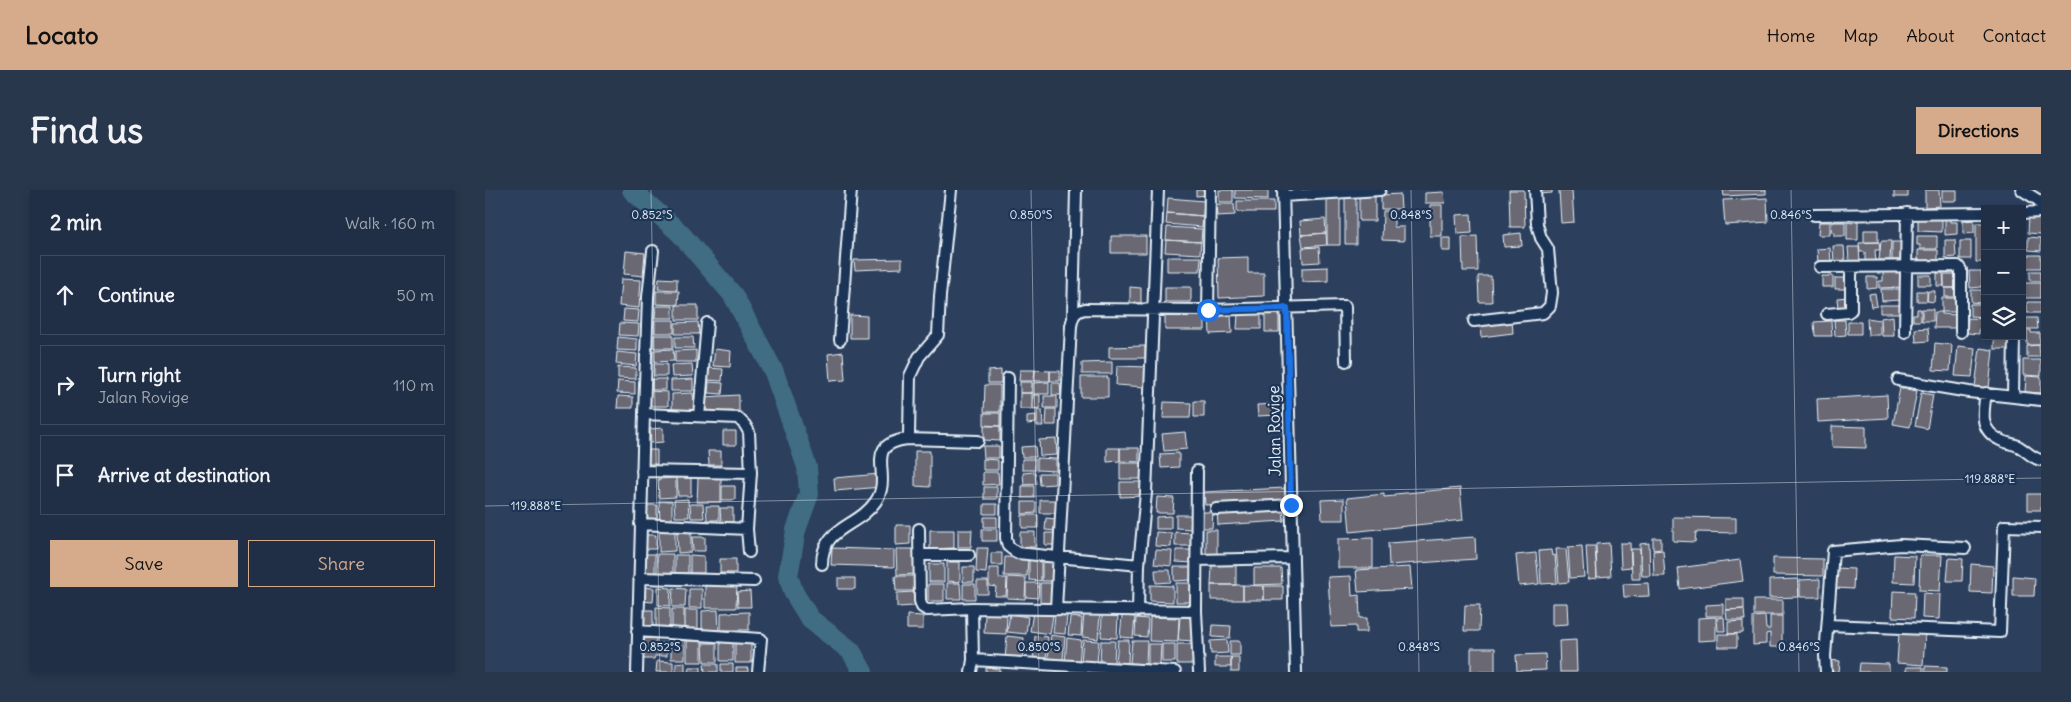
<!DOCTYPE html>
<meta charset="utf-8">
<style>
:root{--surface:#212f46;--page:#29374d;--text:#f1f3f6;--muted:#a2a9b3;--line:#3e4a5f;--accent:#d6ab8b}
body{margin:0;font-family:Delius,sans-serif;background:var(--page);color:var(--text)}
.controls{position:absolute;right:15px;top:15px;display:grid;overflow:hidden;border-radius:0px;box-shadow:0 2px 8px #0003}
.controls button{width:45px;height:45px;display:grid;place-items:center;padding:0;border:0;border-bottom:1px solid var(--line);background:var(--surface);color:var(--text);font:25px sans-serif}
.stop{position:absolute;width:15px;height:15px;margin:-11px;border:4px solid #1a73e8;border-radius:50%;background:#fff}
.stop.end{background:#1a73e8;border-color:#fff;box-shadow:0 1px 5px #0008}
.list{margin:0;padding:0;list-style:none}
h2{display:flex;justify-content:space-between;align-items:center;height:65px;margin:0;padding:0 20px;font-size:21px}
h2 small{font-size:16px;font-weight:400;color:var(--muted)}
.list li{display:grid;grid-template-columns:32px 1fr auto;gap:15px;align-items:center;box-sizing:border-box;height:80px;margin:0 10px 10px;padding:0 10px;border:1px solid var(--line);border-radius:0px}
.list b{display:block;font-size:19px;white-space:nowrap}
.list p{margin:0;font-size:16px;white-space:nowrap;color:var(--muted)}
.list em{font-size:16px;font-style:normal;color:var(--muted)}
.actions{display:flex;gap:10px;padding:15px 20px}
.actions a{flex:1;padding:11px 0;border:1px solid var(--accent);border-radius:0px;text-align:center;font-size:18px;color:var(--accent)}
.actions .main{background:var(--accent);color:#111}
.icon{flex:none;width:28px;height:28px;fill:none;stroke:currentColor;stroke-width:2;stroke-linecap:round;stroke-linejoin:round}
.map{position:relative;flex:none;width:1556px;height:482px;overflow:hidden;border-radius:0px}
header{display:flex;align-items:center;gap:30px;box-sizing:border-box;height:70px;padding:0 25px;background:var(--accent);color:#111}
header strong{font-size:24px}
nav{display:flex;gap:28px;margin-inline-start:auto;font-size:18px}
.intro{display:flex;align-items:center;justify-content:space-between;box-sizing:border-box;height:120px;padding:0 30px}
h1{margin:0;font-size:35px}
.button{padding:12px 22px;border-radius:0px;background:var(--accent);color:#111;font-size:18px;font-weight:700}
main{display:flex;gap:30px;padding:0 30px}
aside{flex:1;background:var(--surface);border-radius:0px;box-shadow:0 2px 8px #0003}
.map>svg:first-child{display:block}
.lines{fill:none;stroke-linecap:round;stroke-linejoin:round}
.river{stroke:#406c84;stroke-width:20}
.building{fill:#6a6973;stroke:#e8f1f8}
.street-casing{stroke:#e8f1f8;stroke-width:14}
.street{stroke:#1d3557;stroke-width:10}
.route{stroke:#1a73e8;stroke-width:6}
.ticks{fill:none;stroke:#e8f1f8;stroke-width:1;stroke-opacity:0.45}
.labels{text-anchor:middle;stroke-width:4.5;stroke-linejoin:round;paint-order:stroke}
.street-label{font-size:16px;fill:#e8f1f8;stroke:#1d3557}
.ticks-label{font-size:12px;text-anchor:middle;fill:#e8f1f8;stroke:#1d3557;stroke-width:4.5;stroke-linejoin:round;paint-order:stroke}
</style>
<header>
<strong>Locato</strong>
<nav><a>Home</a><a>Map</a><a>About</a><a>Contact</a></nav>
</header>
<div class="intro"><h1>Find us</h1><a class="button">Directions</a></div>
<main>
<aside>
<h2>2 min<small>Walk · 160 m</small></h2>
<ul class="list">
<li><svg class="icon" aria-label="ahead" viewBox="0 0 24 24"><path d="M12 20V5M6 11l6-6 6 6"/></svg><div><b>Continue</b></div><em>50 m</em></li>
<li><svg class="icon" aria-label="right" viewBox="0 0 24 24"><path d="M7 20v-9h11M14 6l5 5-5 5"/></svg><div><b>Turn right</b><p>Jalan Rovige</p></div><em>110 m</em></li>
<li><svg class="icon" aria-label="arrive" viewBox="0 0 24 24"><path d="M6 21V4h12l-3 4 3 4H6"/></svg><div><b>Arrive at destination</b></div></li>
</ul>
<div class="actions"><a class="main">Save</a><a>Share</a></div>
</aside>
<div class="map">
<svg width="1556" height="482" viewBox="0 0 1556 482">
<rect width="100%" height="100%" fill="#2c3f5d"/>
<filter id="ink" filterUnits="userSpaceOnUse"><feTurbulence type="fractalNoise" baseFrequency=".02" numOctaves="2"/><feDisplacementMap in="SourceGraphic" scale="10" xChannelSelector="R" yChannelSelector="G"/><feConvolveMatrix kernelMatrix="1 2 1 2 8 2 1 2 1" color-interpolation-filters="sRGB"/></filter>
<g filter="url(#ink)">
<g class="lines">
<!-- river -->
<path class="river" d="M147 0 195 43 248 105 289 182 322 277 324 304 311 340 303 386 309 403 325 429 366 461 378 482"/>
</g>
<!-- building -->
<path class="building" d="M711 0H724V5L711 6Z
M734 0H748V12H734Z
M750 0H783V9L750 8Z
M1024 0H1039L1040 37H1025Z
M1053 0H1067V3L1054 4Z
M1074 0H1087L1089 32 1076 33Z
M1238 0H1281V4L1239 6Z
M1409 0H1423V7H1409Z
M1440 0H1454L1455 16 1440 17Z
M1457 0H1472V11H1457Z
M959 2 960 13H940V3Z
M915 4 916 19H896V5Z
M842 5H855V55H842Z
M860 5H871V54H860Z
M874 5H890V31H874Z
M683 8 719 11 718 26 682 23Z
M1282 8 1283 32 1240 35 1238 10Z
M752 11H789V22H752Z
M731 14H749L750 25 732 26Z
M945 15H957V46H945Z
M898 21H909V37H919V51L897 50Z
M682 23 718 26 717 37 681 34Z
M986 24 987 43 972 44 971 25Z
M1544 25 1556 26V44L1543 43Z
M1433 27 1457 28V42L1433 41Z
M1465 27V32H1472V44L1460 45V28Z
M840 29 841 43 816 45 815 31Z
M1368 30H1373V50H1362V32L1368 33Z
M1489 30V43L1478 44V31Z
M1334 32H1345V45H1333Z
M1347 32H1360V46H1349V42H1346Z
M1491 33H1500V72H1491Z
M682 37 717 39 716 52 681 50Z
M1379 40H1393V52H1379Z
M841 43 842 55 818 57 816 45Z
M1036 43 1037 56 1019 57 1018 45Z
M626 46H661V63H626Z
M992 46 993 81H978L977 47Z
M1432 46H1452V59H1435V55H1432Z
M1543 47 1556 48V61L1543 60Z
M957 48H966V61H957Z
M681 50 716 52 715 64 680 62Z
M1460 50H1470L1471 67 1460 68Z
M1396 51H1406L1405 70H1394Z
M1475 51H1486V69H1475Z
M1394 52 1395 60H1390L1391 73H1380V62H1375L1374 53Z
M1407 52H1420L1417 70H1407Z
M1348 56H1359L1360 72 1349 73Z
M834 57 835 72 818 73 817 58Z
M1363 57H1374L1375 73 1364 71Z
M1345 58 1346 72 1333 73 1332 59Z
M1433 60H1453V73H1433Z
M141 61 160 63 158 86 139 84Z
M1539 65H1556V78H1539Z
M682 67H716L715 81H682Z
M763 67V83H779V106L734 108 733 68Z
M417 69V78L370 80 369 70Z
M843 77V91L817 92V78Z
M1484 81H1496L1497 97 1485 98Z
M1545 81H1556V91H1545Z
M1398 82H1416V87H1420V97L1394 98V91H1398Z
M1452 83H1458L1459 96H1452Z
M1459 84H1473L1472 98H1459Z
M1433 85H1446V95H1433Z
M993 86H1006L1007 112H994Z
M1337 86H1348V97H1337Z
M1382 87H1392V98L1382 99Z
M174 88 192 89V100L173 99Z
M1350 88H1362L1363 99H1350Z
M136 89 156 90 154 118 134 116Z
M1539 93H1556V108H1539Z
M645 97 656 98V113H645Z
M680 97H706V112H680Z
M1460 98H1473V107H1460Z
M1396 99H1416L1417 110 1397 111Z
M1486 100H1497L1496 113 1486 112Z
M171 101H194L193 115 171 114Z
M1432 101H1442V111H1432Z
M1443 101H1450L1449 112 1442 111Z
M1390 103 1392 116 1386 117 1384 104Z
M1363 107 1364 118 1353 119 1352 108Z
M1457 108H1470V115H1473V122H1457Z
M1542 112H1556V123H1542Z
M1485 114H1500V127L1485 126Z
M191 115H213V130H191Z
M1395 115H1415L1416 123H1395Z
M171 116H188V128H170Z
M139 119 154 120 153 132 138 131Z
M1432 119H1436V131H1428V124H1432Z
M1437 119H1448V131H1437Z
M780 122H794V142H780Z
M1450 122H1457V124L1471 125V138H1449Z
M680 123H720V140H680Z
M753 124H776V139H752Z
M365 125 382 126V148H365Z
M746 125 747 143 725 144 724 126Z
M1408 126 1409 146H1397L1396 128Z
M1382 128 1395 130V145H1383Z
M1483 128 1500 129V139H1494V144L1482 143Z
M1541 128H1552L1553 139H1541Z
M170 130H189V143H170Z
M1027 130 1028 143 996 147 995 134Z
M1349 130H1360L1361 145 1350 146Z
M1346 131 1347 146H1330L1329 132Z
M213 132 214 144H190V133Z
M1363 132H1376V144H1363Z
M135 133 154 134 153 146 134 145Z
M1443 138 1444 151 1431 152 1430 139Z
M1542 140H1546V143H1555V155H1542Z
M169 145H188V158H169Z
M1509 146H1528V159H1509Z
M133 147 152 149V161L132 160Z
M190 147H208L209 158H190Z
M1450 153 1467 155 1465 181 1448 180Z
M1554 155 1555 167H1542V156Z
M660 156V168H624V157Z
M1473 156 1490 158 1487 187 1470 186Z
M1495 158 1508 160 1504 198 1490 197Z
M188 159 189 171 169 172V160Z
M230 159 246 161 245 177 228 176Z
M211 160V172H190V161Z
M132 162 152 164 151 176 131 174Z
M358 162 360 190 345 191 343 164Z
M1538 170H1556V186L1538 185Z
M627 172V184H597V173Z
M169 174H182V186H169Z
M207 174 208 186 187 187 186 175Z
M632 176 663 177 661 197 631 195Z
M133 177 151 178V189L133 188Z
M223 178 238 179 237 191 222 190Z
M516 180V193H503V181Z
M535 180H550L549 191H534Z
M550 180 565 181V191H549Z
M565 181H575V191H565Z
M1541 186 1556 187V203L1540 202Z
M596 187H623V207H596Z
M167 189H181V200H167Z
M208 189V201H186V190Z
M133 191 150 192V204L132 203Z
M224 192 238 193 237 204 223 203Z
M535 192H547V203H535Z
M564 192V204H548V193Z
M567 193H575L576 205H567Z
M500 195H515V222H499Z
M1415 198 1432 201 1425 237 1408 234Z
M163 201 183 202V216H163Z
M208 203 209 220 187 221V204Z
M535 203H547V219H535Z
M1436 203 1448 205 1442 239 1430 236Z
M254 205V221L220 222 219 207Z
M548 205H555V218L548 219Z
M1402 205 1403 228 1333 232 1332 209Z
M133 206 148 207V218H132Z
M559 206H572V218H559Z
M709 211H719V227H709Z
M679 212 706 213 705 228H678Z
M791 214 792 225 773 226 772 215Z
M562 219H571V235H561Z
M552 220H557L558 236H552Z
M499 223H515V236L499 235Z
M551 225V233L542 234V226Z
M499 236H515V251L499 250Z
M1347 236 1381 237V258L1347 257Z
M178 238V252L166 253 165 239Z
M238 241H251V255H238Z
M700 242 702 259 679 261 677 244Z
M571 249 572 265 555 266 554 250Z
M498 256H514V268H499Z
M550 256 551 267H537L536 257Z
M622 258H635V271L622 272Z
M635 258H654V272L635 271Z
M159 260H172V274H159Z
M223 261H236V275H224Z
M430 261H445V297L430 296Z
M694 263V277L676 278 675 264Z
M552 268 571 269V281L552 280Z
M498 269 513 270V280H498Z
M537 269H550V280H537Z
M635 273H658V289H635Z
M498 282H513L514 294 498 295Z
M550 282 551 294 539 295 538 283Z
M554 283H570V294L555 295Z
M395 284 396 297 350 301 349 288Z
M192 287H206V306H193Z
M191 288V307L174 308 173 289Z
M213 288H236V312H212Z
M635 292H658V306L635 307Z
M237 296H250V310H237Z
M537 296H549V308H537Z
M499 297H512V309H499Z
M800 298 801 310 720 315 719 302Z
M975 298 978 330 865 342 862 308 899 304V307L910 306V304Z
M1543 304H1556V320H1543Z
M672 307 689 308 688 323H671Z
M203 309 204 327H190L189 310Z
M859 309V330H837L836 310Z
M555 310H571V323H555Z
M174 311H187V332H175Z
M537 312H551V323L537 324Z
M205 314H218L219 328H206Z
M499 314H512V324H499Z
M159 315H172V329H159Z
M221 316H234V330H222Z
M235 318H248V332H236Z
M798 318 799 331 733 335 732 322Z
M718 322H728L727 338H717Z
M537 325H553V338H537Z
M691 325H707V339L691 338Z
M686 326V339H671V327Z
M499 327H512V337H499Z
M1188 327 1251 328V343L1211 342 1210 352 1188 351Z
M561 328 571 329V341L560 340Z
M411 335H425V354L411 355Z
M497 339H512V351H497Z
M174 340H190V361L174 362Z
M445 340H469V358L445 359Z
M473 340H487L486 357H473Z
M721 340H732V364H721Z
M192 342H206V362L193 363Z
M535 342H550V357H535Z
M671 342 687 343 686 357 670 356Z
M690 342 707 343 706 356H690Z
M560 343H574V355H560Z
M158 345H171V359H158Z
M207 347H220V361H208Z
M990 347 991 369 904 375 903 353Z
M888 348V378H853V349Z
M1168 348H1176V359L1168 360Z
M1124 353 1126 386 1112 387 1111 354Z
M1135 353H1145L1146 377 1136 378Z
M1164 353 1165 386H1157L1155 354Z
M1097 356 1099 387 1085 388 1083 357Z
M1101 356H1110L1112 388 1103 389Z
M347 358 409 360V377L346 375Z
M492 358H503L501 383 491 382Z
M411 359H431L432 384 412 385Z
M1071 359H1081L1084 392 1074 393Z
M1146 359H1155V389H1147Z
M671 360 687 361 686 376 669 374Z
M691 360H708V373L691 372Z
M1066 360 1067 366 1070 365 1072 393 1056 394 1054 361Z
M1178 360 1180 386H1169L1168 361Z
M506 363H517V375H506Z
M1051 363 1054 394 1034 396 1031 365Z
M157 364H170V385H157Z
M172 364H188V384H172Z
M190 365H203V383H190Z
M205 365 219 366V383H205Z
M1409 365 1430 366 1429 393 1408 392Z
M1435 365H1457L1455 401 1434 400Z
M520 367 543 368 542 386H519Z
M1288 368 1338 369V386L1288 385Z
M1464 368 1478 369 1477 391H1462Z
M235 369H251V383H235Z
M544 370H556V391L544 390Z
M1255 370 1258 391 1195 399 1193 378Z
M462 372H475V392L462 391Z
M557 372H571V391H557Z
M444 374H459V392H444Z
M1486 374 1508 376 1507 403 1485 402Z
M727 375H751V395H726Z
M478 377H489V392H478Z
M689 377H706V390L689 391Z
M925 377 927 399 873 402 871 380Z
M504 378H514V388H522L521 406H510L511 397 504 396Z
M769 378H796L797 394 769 395Z
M1351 378 1369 379 1368 399 1350 398Z
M670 380H685L686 392 671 393Z
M410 386H431L432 401H411Z
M866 386 867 406 874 405 875 428H882V442H871V436L846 437 843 387Z
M1528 386 1550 388 1549 406H1528Z
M523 387 541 388 540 409 522 408Z
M353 388H370V399H353Z
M1313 389 1314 407 1284 408V390Z
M1335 389V407H1315V390Z
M492 391H503V404H492Z
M462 393H475L476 409H462Z
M541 393H554L553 408 541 407Z
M555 393H568V413H555Z
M691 393H708V412H691Z
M1163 393 1164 406 1139 407 1138 394Z
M220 394 252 395 251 418H220Z
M443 394H459V411H443Z
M478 394H490V409H478Z
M665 395 688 396V412L665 411Z
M726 395H758V410H726Z
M758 395 779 396V410H758Z
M779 396H798V410H779Z
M157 397 169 398 168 412 157 411Z
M173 397 186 398 185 416 173 415Z
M188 398 201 399 200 417H187Z
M204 399H217V418H204Z
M265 401 266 417H253L252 402Z
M1408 401 1430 402 1429 428 1407 427Z
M429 402 430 416 412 417V403Z
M1438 403 1455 404 1454 429 1437 428Z
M1241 409H1259V419L1241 420Z
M1269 410H1298V425H1269Z
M1067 413H1082L1083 434 1067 435Z
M1238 414V426H1221V415Z
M980 415H995L994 441H979Z
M171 417 185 418V438H171Z
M187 419H199V438H187Z
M1259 419 1260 430H1242L1241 420Z
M155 420H168V436H156Z
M200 420H213V439H200Z
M233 420 234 440H217V421Z
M264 422V440H236V423Z
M548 422 568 425 565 444 545 441Z
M599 423 615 425 613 449 597 447Z
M500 424 522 425 521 444 499 443Z
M525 424 543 427 541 444 522 442Z
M422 425 438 426V439H422Z
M570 425 582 426 580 444 568 443Z
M617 425 633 426 632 448 616 447Z
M637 426 650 427 648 448 635 447Z
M1280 426 1281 439H1285V426H1297V457H1285V443L1281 444V454L1268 455V427Z
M585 427 597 428 596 446 583 445Z
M665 427 694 428 693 452 664 451Z
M695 427 711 428 709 451 693 450Z
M1231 427V450L1213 451V428Z
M1239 427 1240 441H1233L1232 428Z
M651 428 663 429 662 447 650 446Z
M1258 431V443L1243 444V432Z
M728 435 746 436 745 448 727 447Z
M1414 443 1440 445 1438 475 1412 473Z
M1233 444H1252V457H1233Z
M566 445 580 447 578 470 563 468Z
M156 446H171V453H182V466H170L169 469H156Z
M522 446 539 448 537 471 520 469Z
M550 446 563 447 561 471 548 470Z
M582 448 596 450 594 474 580 473Z
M186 449H200V469H186Z
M598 450 614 451 612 473 596 472Z
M633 450H644L643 473 631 472Z
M742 450 743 463 726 464 725 451Z
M1091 450 1092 482H1075L1074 451Z
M202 451H217V472H202Z
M616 451H630L629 474 615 473Z
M647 451H662L661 474 645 473Z
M745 451H755V465H745Z
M235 452H248V471H235Z
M266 452V473H250V453Z
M218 453H232V472H219Z
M663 454H676L675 475H663Z
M677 454H690V472H677Z
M692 454H712V474H692Z
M986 458H1010V482H986Z
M1060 464 1061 480 1032 481 1031 465Z
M730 467H746V477H730Z
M746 467H754V482H746Z
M1343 470 1355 471 1354 482H1342Z
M172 471 188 472V482H171Z
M200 472V482H191V473Z
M1375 473 1404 474V482H1374Z
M219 474H233V482H220Z
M236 474H248V482H236Z
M1440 476 1462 477V482H1440Z
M204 477H216V482H203Z
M1421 477H1438V482H1421Z
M251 478H263V482H251Z
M501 478 515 479V482H501Z"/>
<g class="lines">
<!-- street casing -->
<g class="street-casing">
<path id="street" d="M798 0 811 482
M1537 0 1553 10 1556 14
M798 6 895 0
M1537 23 1556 22
M1329 25 1500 23
M1335 77 1473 76 1476 80V142
M723 120 725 0
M1342 124 1363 122 1366 120V77
M588 126 591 0
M989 131 1058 123 1065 116 1067 103 1063 59 1056 48 1052 34 1050 0
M1420 142 1422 23
M355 150 366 0
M523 188 521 348 523 356 532 363 654 375
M1413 190 1484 202 1556 210
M1501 203C1498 223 1494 240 1515 250 1521 253 1528 254 1533 256 1542 261 1546 268 1556 270
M1528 206 1529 146
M159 224 163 107 168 61
M214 226 222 133
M422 249 493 251
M157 281 266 283
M712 281 711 421 714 482
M731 319 806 315
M155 334 262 339
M434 339 435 411 437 417 442 420 487 418 711 421
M435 365H484
M711 370 807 368
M337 374C337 336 373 338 391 311 409 284 376 255 422 249L424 246 425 186 434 167 453 145 455 106 466 0
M154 388 269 391
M571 419 586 136C588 126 589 122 600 119L723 120 860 116 861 171
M653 421 654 375 661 303 673 0
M1343 435 1515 442 1519 336 1556 337
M152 441 276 449 273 482
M488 470 690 482
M152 482 159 224 253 228 260 235 264 242 266 283 262 339 264 362
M486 482 488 470 487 418
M1341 482 1340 466 1348 361 1416 355 1480 358"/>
</g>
<!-- street -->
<use href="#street" class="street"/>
</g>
</g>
<g class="lines" filter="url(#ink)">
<!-- route -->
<path class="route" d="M723 120 802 118 806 315"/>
</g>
<!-- ticks -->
<path class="ticks" d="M166 0 175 482M546 0 554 482M926 0 934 482M1306 0 1314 482M0 316 1556 288"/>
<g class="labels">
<!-- street labels -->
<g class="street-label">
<text transform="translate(789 241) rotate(-91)" y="6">Jalan Rovige</text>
</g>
</g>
<g class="ticks-label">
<text x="167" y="29">0.852°S</text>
<text x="546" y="29">0.850°S</text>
<text x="926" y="29">0.848°S</text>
<text x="1306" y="29">0.846°S</text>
<text x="1505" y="293">119.888°E</text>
<text x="51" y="320">119.888°E</text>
<text x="175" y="461">0.852°S</text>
<text x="554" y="461">0.850°S</text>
<text x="934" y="461">0.848°S</text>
<text x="1314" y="461">0.846°S</text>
</g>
</svg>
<div class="controls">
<button>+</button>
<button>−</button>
<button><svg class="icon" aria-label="layers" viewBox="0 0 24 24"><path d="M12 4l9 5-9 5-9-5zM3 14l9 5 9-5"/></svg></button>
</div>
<div class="stop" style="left:723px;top:120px"></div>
<div class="stop end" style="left:806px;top:315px"></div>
</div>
</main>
